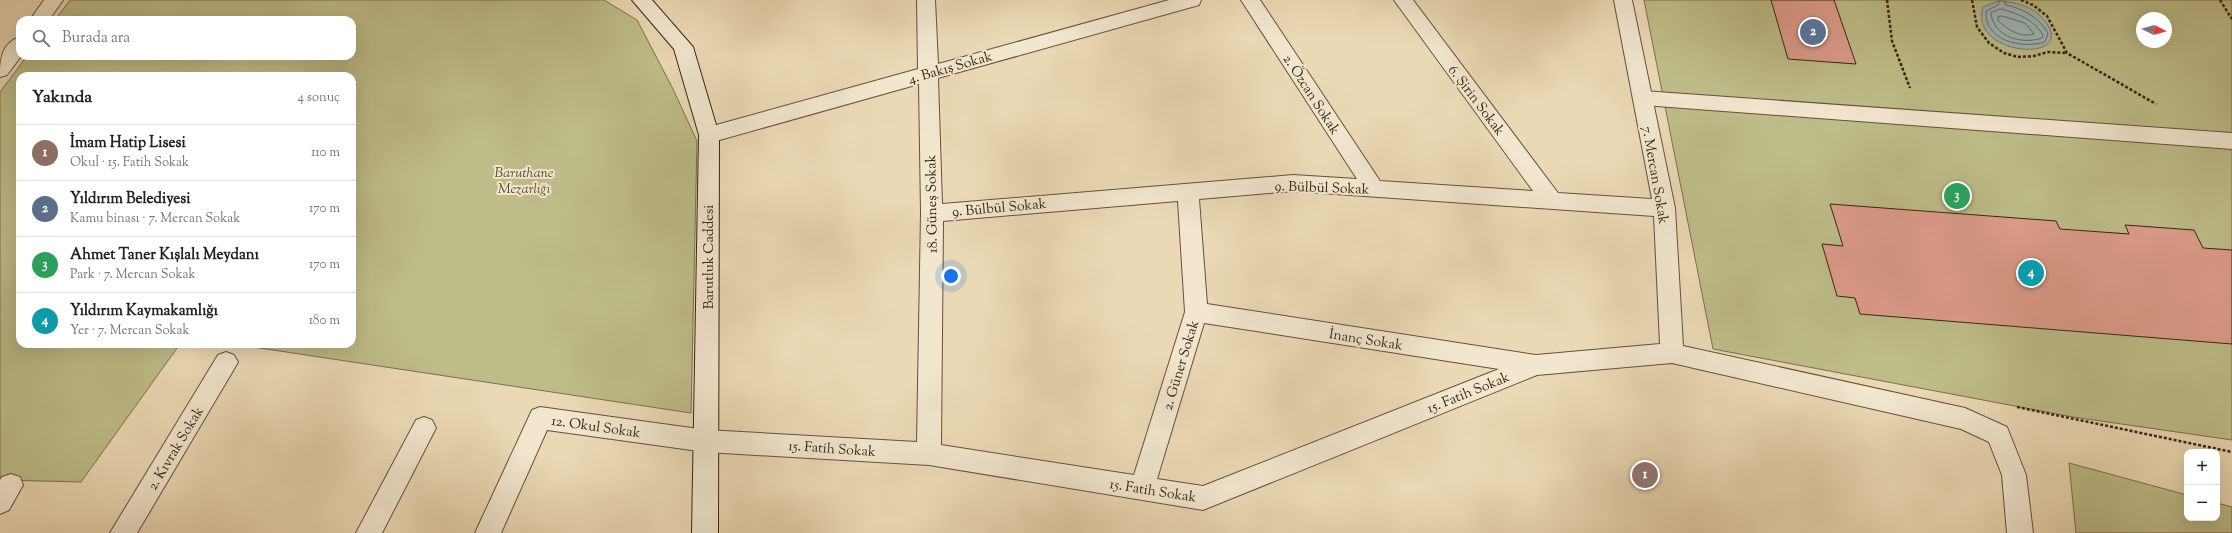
<!DOCTYPE html>
<html lang="tr">
<meta charset="utf-8">
<style>
:root{--surface:#fff;--page:#f6f6f6;--text:#222;--muted:#767676;--line:#e0e0e0;--accent:#b45309}
body{margin:0;font-family:"Sorts Mill Goudy",serif;background:var(--page);color:var(--text)}
.controls{position:absolute;right:12px;bottom:12px;display:grid;overflow:hidden;border-radius:8px;box-shadow:0 4px 16px #0002}
.controls button{width:36px;height:36px;display:grid;place-items:center;padding:0;border:0;border-bottom:1px solid var(--line);background:var(--surface);color:var(--text);font:20px sans-serif}
.compass{position:absolute;left:2136px;top:12px;width:36px;height:36px;border-radius:50%;background:var(--surface);box-shadow:0 4px 16px #0002;rotate:95deg}
.you{position:absolute;left:951px;top:276px;width:14px;height:14px;margin:-10px;border:3px solid #fff;border-radius:50%;background:#1a73e8;box-shadow:0 0 0 6px #1a73e833}
.badge{display:grid;place-items:center;width:26px;height:26px;border-radius:50%;background:var(--accent);color:#fff;font-size:13px;font-weight:700}
.pin{position:absolute;translate:-50% -50%;border:2px solid #fff;box-shadow:0 1px 4px #0006}
.list{margin:0;padding:0;list-style:none}
h2{display:flex;justify-content:space-between;align-items:center;height:52px;margin:0;padding:0 16px;font-size:17px}
h2 small{font-size:13px;font-weight:400;color:var(--muted)}
.list li{display:grid;grid-template-columns:26px 1fr auto;gap:12px;align-items:center;box-sizing:border-box;height:56px;padding:0 16px;border-top:1px solid var(--line)}
.list b{display:block;font-size:15px;white-space:nowrap}
.list p{margin:0;font-size:13px;white-space:nowrap;color:var(--muted)}
.list em{font-size:13px;font-style:normal;color:var(--muted)}
.icon{flex:none;width:22px;height:22px;fill:none;stroke:currentColor;stroke-width:2;stroke-linecap:round;stroke-linejoin:round}
.map{position:relative;flex:none;width:2232px;height:533px;overflow:hidden}
.search{position:absolute;background:var(--surface);box-shadow:0 4px 16px #0002;left:16px;top:16px;width:340px;height:44px;display:flex;align-items:center;gap:10px;box-sizing:border-box;padding:0 14px;border-radius:12px;color:var(--muted);font-size:15px}
.panel{position:absolute;background:var(--surface);box-shadow:0 4px 16px #0002;left:16px;top:72px;width:340px;height:276px;border-radius:12px}
.map>svg:first-child{display:block}
.green{fill:#bebd89;stroke:#7a714d;fill-rule:evenodd}
.water{fill:#9eb7b9;stroke:#747d76}
.lines{fill:none;stroke-linecap:round;stroke-linejoin:round}
.shore{stroke:#6a6e65;stroke-width:1}
.building{fill:#de9d8c;stroke:#352511}
.lane-casing{stroke:#62523a;stroke-width:2}
.street-casing{stroke:#62523a;stroke-width:2}
.secondary-casing{stroke:#352511;stroke-width:2}
.path{stroke:#352511;stroke-width:2.5;stroke-dasharray:3 2;stroke-linecap:butt}
.lane{fill:#f2e6cf;fill-rule:evenodd}
.street{fill:#f2e6cf;fill-rule:evenodd}
.secondary{fill:#f2e6cf;fill-rule:evenodd}
.labels{text-anchor:middle;stroke-width:4;stroke-linejoin:round;paint-order:stroke}
.street-label{font-size:14px;fill:#352511;stroke:#f2e6cf}
.park-label{font-size:14px;font-style:italic;fill:#574b2f;stroke:#f2e6cf}
</style>
<div class="map">
<svg width="2232" height="533" viewBox="0 0 2232 533">
<rect width="100%" height="100%" fill="#ebd9b5"/>
<filter id="stains"><feTurbulence type="fractalNoise" baseFrequency=".005" numOctaves="4"/><feColorMatrix values="0 0 0 0 .2 0 0 0 0 .09 0 0 0 0 .02 0 0 0 .5 -.17"/></filter>
<radialGradient id="worn" r=".72"><stop offset=".6" stop-color="#630" stop-opacity="0"/><stop offset="1" stop-color="#630" stop-opacity=".3"/></radialGradient>
<!-- green -->
<path class="green" d="M70 0H604L637 20 672 87 697 141 691 413 233 344H352V76H20V344H180L81 482 0 480V92L27 56H352V20H55Z
M1644 0H2232V440L2073 417 1713 349ZM2142 18H2166V42H2142Z
M2069 463 2187 495V518H2217V503L2232 507V533H2076Z"/>
<!-- water -->
<path class="water" d="M1998 1C2015 2 2034 6 2045 21 2079 64 1968 57 1983 7Z"/>
<g class="lines">
<!-- shore -->
<path class="shore" d="M2000 0 1998 5 1986 11C1984 41 2022 49 2045 42L2048 33C2038 17 2024 9 2006 5L2004 0
M2001 9C2019 14 2033 19 2043 35L2042 38C2022 45 1993 37 1991 13Z
M2002 16 2025 23 2034 34C2020 38 2009 30 1998 21V17Z"/>
</g>
<!-- building -->
<path class="building" d="M1771 0H1834L1856 64 1788 59Z
M1830 204 2056 221 2060 229 2129 234 2125 225 2194 230 2203 248 2232 250V344L1860 314 1855 298 1837 296 1822 244 1843 246Z"/>
<g class="lines">
<!-- lane casing -->
<g class="lane-casing">
<path id="lane" d="M1643 91 2232 133V149L1643 105 1636 103 1633 98 1636 93Z"/>
</g>
<!-- street casing -->
<g class="street-casing">
<path id="street" d="M44 0H63L49 20H30Z
M917 0H935L938 64 1169 0H1201L1199 5 938 78 942 204 1293 175 1357 179 1241 0H1260L1380 181 1533 191 1394 0H1413L1558 193 1652 199 1614 0H1632L1675 208 1683 346 1965 408 2007 427 2026 475 2033 533H2007L2002 475 1989 442 1961 429 1672 363 1537 375 1203 510 929 465 706 452 547 430 501 533H475L532 410 540 407 706 430 917 442 921 213 919 84 709 143 702 140 699 135 702 130 709 127 918 69ZM1293 191 1654 216 1660 344 1536 355 1207 304 1199 199ZM1178 201 1185 312 1134 475 941 445 943 221ZM1204 323 1499 369 1203 486 1157 479Z
M20 37 21 56 7 75 0 77C0 60 1 43 20 37Z
M226 352 234 355 238 362 234 369 137 533H110L218 355Z
M424 417 432 420 436 428 382 533H356L416 420Z
M11 474 20 477 23 485 9 510 0 514V480L2 477Z"/>
</g>
<!-- secondary casing -->
<g class="secondary-casing">
<path id="secondary" d="M632 0H652L693 47 719 135 718 533H692L699 135 674 49Z"/>
</g>
<!-- path -->
<path class="path" d="M1887 0 1892 41 1910 88
M1972 0 1977 27 1989 43 2004 53 2018 57 2034 56 2048 52 2067 53
M2021 0 2033 5 2047 16 2067 53 2156 104
M2220 0 2232 19
M2017 407 2232 452"/>
<!-- lane -->
<use href="#lane" class="lane"/>
<!-- street -->
<use href="#street" class="street"/>
<!-- secondary -->
<use href="#secondary" class="secondary"/>
</g>
<g class="labels">
<!-- street labels -->
<g class="street-label">
<text transform="translate(950 67) rotate(-16)" y="5">4. Bakış Sokak</text>
<text transform="translate(1312 94) rotate(57)" y="5">2. Özcan Sokak</text>
<text transform="translate(1477 100) rotate(53)" y="5">6. Şirin Sokak</text>
<text transform="translate(1656 175) rotate(80)" y="5">7. Mercan Sokak</text>
<text transform="translate(1322 187) rotate(2)" y="5">9. Bülbül Sokak</text>
<text transform="translate(931 204) rotate(-91)" y="5">18. Güneş Sokak</text>
<text transform="translate(999 207) rotate(-5)" y="5">9. Bülbül Sokak</text>
<text transform="translate(708 257) rotate(-90)" y="5">Barutluk Caddesi</text>
<text transform="translate(1366 339) rotate(9)" y="5">İnanç Sokak</text>
<text transform="translate(1180 365) rotate(-73)" y="5">2. Güner Sokak</text>
<text transform="translate(1468 392) rotate(-22)" y="5">15. Fatih Sokak</text>
<text transform="translate(596 426) rotate(8)" y="5">12. Okul Sokak</text>
<text transform="translate(175 448) rotate(-59)" y="5">2. Kıvrak Sokak</text>
<text transform="translate(832 448) rotate(4)" y="5">15. Fatih Sokak</text>
<text transform="translate(1153 490) rotate(9)" y="5">15. Fatih Sokak</text>
</g>
<!-- park labels -->
<g class="park-label">
<text x="524" y="177">Baruthane<tspan x="524" dy="16">Mezarlığı</tspan></text>
</g>
</g>
<rect width="100%" height="100%" filter="url(#stains)"/>
<rect width="100%" height="100%" fill="url(#worn)"/>
</svg>
<div class="controls">
<button>+</button>
<button>−</button>
</div>
<svg class="compass" viewBox="-18 -18 36 36"><path d="M0-13l5 13h-10z" fill="#e53935"/><path d="M0 13l5-13h-10z" fill="#767676"/></svg>
<div class="you"></div>
<div class="pin badge" style="left:1645px;top:475px;background:#8d6e63">1</div>
<div class="pin badge" style="left:1813px;top:32px;background:#5c6f8a">2</div>
<div class="pin badge" style="left:1957px;top:196px;background:#2e9e5b">3</div>
<div class="pin badge" style="left:2031px;top:273px;background:#0f9aa8">4</div>
<div class="search"><svg class="icon" aria-label="search" viewBox="0 0 24 24"><circle cx="10" cy="10" r="6"/><path d="M15 15l6 6"/></svg>Burada ara</div>
<section class="panel">
<h2>Yakında<small>4 sonuç</small></h2>
<ul class="list">
<li><span class="badge" style="background:#8d6e63">1</span><div><b>İmam Hatip Lisesi</b><p>Okul · 15. Fatih Sokak</p></div><em>110 m</em></li>
<li><span class="badge" style="background:#5c6f8a">2</span><div><b>Yıldırım Belediyesi</b><p>Kamu binası · 7. Mercan Sokak</p></div><em>170 m</em></li>
<li><span class="badge" style="background:#2e9e5b">3</span><div><b>Ahmet Taner Kışlalı Meydanı</b><p>Park · 7. Mercan Sokak</p></div><em>170 m</em></li>
<li><span class="badge" style="background:#0f9aa8">4</span><div><b>Yıldırım Kaymakamlığı</b><p>Yer · 7. Mercan Sokak</p></div><em>180 m</em></li>
</ul>
</section>
</div>
